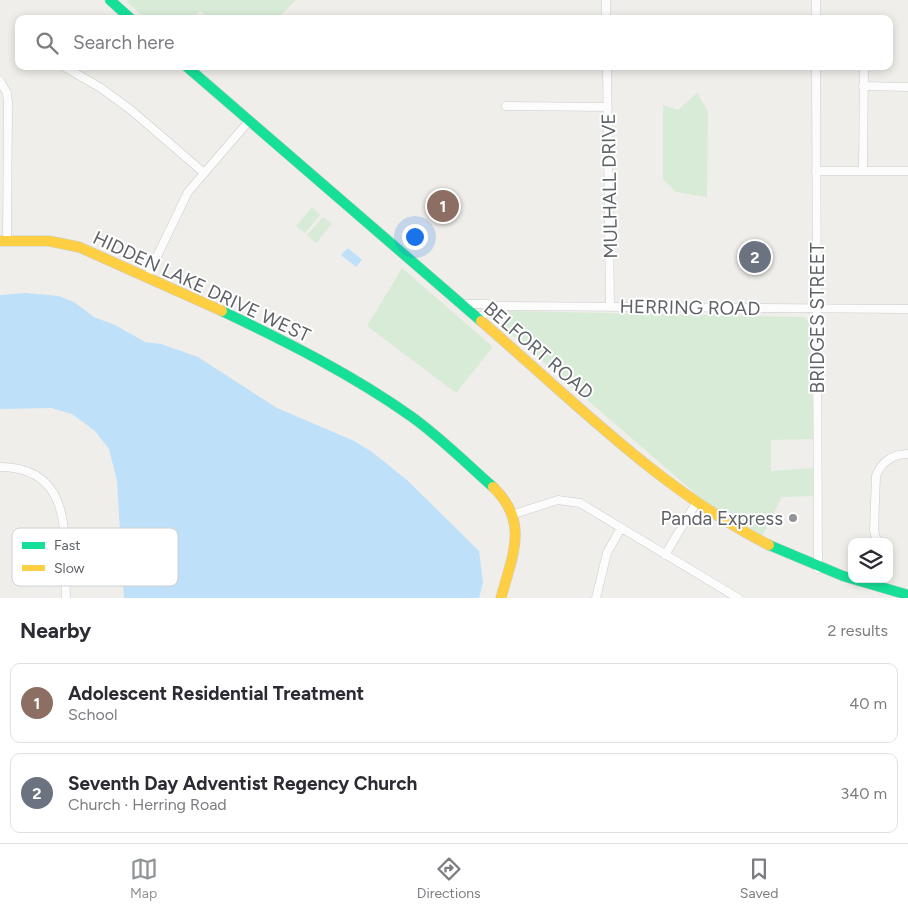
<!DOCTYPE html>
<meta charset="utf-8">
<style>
:root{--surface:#fff;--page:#f2f2f3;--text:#2b2b33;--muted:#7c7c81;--line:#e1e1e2;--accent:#919496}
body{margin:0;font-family:Figtree,sans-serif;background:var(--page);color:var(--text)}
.controls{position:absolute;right:15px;bottom:15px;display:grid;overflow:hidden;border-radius:10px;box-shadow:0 2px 8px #0003}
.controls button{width:45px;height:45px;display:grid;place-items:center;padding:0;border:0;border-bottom:1px solid var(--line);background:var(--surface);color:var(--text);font:25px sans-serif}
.you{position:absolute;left:414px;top:236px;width:18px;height:18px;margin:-12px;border:4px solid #fff;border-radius:50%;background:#1a73e8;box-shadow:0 0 0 8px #1a73e833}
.badge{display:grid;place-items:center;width:32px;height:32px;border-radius:50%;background:var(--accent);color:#fff;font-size:16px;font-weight:700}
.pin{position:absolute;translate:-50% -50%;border:2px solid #fff;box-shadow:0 1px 5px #0006}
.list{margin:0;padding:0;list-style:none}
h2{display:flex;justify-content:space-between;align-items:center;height:65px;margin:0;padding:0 20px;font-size:21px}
h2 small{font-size:16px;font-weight:400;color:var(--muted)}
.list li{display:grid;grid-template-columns:32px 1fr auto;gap:15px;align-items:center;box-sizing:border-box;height:80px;margin:0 10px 10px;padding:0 10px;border:1px solid var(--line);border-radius:10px}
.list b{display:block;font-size:19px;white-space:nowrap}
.list p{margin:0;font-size:16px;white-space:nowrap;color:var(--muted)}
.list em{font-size:16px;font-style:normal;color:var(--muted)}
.icon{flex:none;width:28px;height:28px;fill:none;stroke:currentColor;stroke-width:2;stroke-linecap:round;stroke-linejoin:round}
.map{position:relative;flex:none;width:908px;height:598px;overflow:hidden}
.search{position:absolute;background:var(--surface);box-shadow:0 2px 8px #0003;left:15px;right:15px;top:15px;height:55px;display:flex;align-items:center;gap:12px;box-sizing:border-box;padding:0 18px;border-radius:10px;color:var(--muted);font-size:19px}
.sheet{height:245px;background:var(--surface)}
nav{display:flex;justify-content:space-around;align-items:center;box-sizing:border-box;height:70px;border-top:1px solid var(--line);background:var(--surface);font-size:14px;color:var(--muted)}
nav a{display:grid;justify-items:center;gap:2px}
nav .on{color:var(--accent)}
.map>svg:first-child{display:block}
.green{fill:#d8ebd6}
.water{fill:#bfe0f9}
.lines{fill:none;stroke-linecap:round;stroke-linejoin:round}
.street-casing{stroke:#cbcccc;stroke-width:9}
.fast-casing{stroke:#cacacb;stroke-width:11}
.slow-casing{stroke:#cacacb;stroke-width:11}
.street{stroke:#fdfcfc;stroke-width:8}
.fast{stroke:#16e098;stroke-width:10}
.slow{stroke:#ffcf43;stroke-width:10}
.poi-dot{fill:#919496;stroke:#fff;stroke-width:2}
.labels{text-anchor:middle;stroke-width:4;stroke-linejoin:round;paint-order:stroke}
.street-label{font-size:19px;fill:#5f6368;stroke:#fff}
.poi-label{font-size:19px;fill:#5f6368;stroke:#fff;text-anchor:end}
.key{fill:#fff;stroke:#cfd0d2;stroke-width:1}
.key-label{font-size:14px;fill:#5f6368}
</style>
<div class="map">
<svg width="908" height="598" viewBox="0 0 908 598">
<rect width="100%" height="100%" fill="#efeeea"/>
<!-- green -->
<path class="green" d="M129 0H296L277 19H209L200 11 193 19H146L127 2Z
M697 93 708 111 707 197 676 192 663 179V105L678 110Z
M312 207 320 215 305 233 296 226Z
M323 217 332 224 316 243 307 235Z
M402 268 493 347 456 393 367 326Z
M508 311 805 317 810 325 814 439 771 440V471L814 468V496L782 497 762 536 703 500 502 326 504 316Z"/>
<!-- water -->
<path class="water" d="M348 248 362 260 356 267 341 255Z
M26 293 59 296 74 302 94 317 115 325 145 342 161 344 198 357 277 408 354 441 372 452 407 480 479 551 483 583 479 598H124L117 481 109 449 95 431 72 414 51 408 0 409V295Z"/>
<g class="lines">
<!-- street casing -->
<g class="street-casing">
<path id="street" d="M606 0V19
M816 0V19
M63 66 101 88 131 110 203 172
M607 66 610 306
M816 66 818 569
M0 81 7 93 8 103 7 241
M863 86 908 87
M506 106 608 107
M816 171H908
M863 171 864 66
M147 277 188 192 249 121
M460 304H487L496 306
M477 319 496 306 908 309
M0 467C78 467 63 546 66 598
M514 514 558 500 580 503 738 598
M877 542 874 530 876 476C881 462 893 454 908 454
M665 555 696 503
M596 598 607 553 621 528"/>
</g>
<!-- fast casing -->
<g class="fast-casing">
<path id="fast" d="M110 0 131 19
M186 66 481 321
M222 311C287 342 353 375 412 417 441 438 466 463 493 487
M769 545 843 576 908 595"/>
</g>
<!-- slow casing -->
<g class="slow-casing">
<path id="slow" d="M0 241H49L79 247 222 311
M481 321C573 400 660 490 769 545
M493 487C530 522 512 556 501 598"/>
</g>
<!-- street -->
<use href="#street" class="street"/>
<!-- fast -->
<use href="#fast" class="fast"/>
<!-- slow -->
<use href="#slow" class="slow"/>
</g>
<!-- markers -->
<circle class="poi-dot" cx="793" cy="518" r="5"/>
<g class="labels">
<!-- street labels -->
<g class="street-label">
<text transform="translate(609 186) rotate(-91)" y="7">MULHALL DRIVE</text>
<text transform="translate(202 286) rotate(25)" y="7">HIDDEN LAKE DRIVE WEST</text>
<text transform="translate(690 307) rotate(1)" y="7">HERRING ROAD</text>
<text transform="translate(817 318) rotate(-90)" y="7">BRIDGES STREET</text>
<text transform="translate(539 350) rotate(41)" y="7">BELFORT ROAD</text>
</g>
<!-- poi labels -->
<g class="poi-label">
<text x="783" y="525">Panda Express</text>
</g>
</g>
<!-- legend -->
<rect x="12" y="528" width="166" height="58" rx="8" class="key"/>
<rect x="22" y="542" width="23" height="7" fill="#16e098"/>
<rect x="22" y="565" width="23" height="6" fill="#ffcf43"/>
<g class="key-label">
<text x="54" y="550">Fast</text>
<text x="54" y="573">Slow</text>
</g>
</svg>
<div class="controls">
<button><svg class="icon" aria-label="layers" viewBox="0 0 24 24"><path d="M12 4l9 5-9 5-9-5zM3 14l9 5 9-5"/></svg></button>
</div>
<div class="you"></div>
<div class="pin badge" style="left:443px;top:206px;background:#8d6e63">1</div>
<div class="pin badge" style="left:755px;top:257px;background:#6b7280">2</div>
<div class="search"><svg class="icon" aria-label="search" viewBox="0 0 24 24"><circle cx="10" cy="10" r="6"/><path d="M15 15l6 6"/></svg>Search here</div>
</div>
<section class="sheet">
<h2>Nearby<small>2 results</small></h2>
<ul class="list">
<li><span class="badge" style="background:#8d6e63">1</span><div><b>Adolescent Residential Treatment</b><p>School</p></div><em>40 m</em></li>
<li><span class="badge" style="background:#6b7280">2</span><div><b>Seventh Day Adventist Regency Church</b><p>Church · Herring Road</p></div><em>340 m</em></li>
</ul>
</section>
<nav>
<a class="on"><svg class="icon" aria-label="map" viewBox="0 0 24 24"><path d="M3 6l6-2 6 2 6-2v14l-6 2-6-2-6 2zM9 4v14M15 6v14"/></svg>Map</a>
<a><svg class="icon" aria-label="directions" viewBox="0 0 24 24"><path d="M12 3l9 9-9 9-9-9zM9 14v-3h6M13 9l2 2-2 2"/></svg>Directions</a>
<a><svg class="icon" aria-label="saved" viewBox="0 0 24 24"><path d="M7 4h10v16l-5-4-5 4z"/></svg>Saved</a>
</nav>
